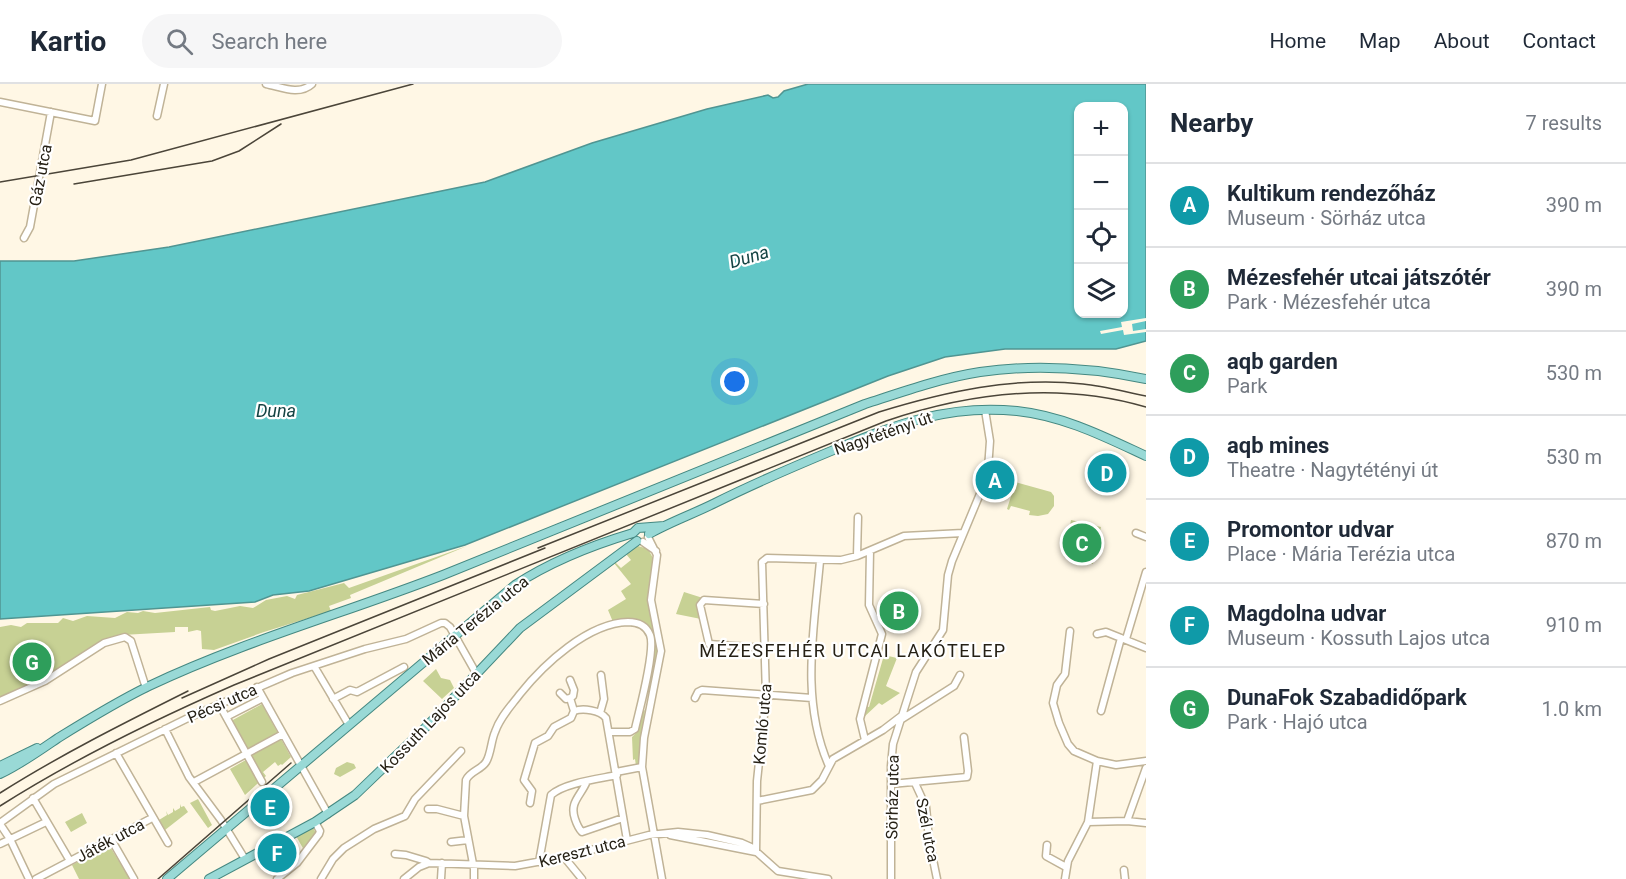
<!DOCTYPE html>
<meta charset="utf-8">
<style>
:root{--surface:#fff;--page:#f6f6f7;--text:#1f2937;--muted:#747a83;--line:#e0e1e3;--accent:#b45309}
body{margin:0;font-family:Roboto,sans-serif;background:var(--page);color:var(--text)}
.controls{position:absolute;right:18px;top:18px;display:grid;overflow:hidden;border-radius:12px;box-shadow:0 2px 4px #0004}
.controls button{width:54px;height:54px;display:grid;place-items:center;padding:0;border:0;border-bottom:2px solid var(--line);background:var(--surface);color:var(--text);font:30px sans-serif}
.you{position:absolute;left:735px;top:298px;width:21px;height:21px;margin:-15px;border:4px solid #fff;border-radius:50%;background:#1a73e8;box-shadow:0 0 0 9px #1a73e833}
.badge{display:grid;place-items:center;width:39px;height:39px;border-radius:50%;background:var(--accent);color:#fff;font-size:20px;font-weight:700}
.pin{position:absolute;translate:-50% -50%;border:3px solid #fff;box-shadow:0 2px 6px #0006}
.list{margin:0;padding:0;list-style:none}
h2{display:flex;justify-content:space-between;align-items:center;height:78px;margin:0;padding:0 24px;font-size:26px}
h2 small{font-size:20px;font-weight:400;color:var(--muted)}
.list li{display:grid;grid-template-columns:39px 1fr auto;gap:18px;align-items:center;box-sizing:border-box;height:84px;padding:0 24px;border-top:2px solid var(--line)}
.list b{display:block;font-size:22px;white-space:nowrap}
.list p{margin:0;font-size:20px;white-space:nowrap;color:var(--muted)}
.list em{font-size:20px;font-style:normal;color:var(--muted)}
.icon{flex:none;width:33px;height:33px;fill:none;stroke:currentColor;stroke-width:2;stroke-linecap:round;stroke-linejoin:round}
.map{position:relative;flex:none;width:1146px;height:795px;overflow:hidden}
header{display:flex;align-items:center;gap:36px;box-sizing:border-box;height:84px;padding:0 30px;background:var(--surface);border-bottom:2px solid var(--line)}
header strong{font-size:28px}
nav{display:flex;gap:33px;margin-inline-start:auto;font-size:21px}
.search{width:420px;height:54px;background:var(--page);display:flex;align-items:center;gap:15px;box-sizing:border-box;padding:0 21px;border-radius:33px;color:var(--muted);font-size:22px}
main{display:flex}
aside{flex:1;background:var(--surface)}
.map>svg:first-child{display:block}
.green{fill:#c7d194}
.water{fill:#62c7c7;stroke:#509592;stroke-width:1.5;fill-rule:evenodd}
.pier{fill:#fff7e5}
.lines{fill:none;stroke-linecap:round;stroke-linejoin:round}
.minor-casing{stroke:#c0b397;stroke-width:9}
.major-casing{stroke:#458881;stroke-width:10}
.minor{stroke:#fff;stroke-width:6}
.major{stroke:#99d9d6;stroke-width:8}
.tram{stroke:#4b4539;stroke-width:1.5}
.rail{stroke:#4b4539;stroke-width:1.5}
.labels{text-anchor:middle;stroke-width:4.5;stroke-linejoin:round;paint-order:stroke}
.street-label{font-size:16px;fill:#262116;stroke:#fff}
.water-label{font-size:18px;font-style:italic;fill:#154444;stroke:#fff}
.neighbourhood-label{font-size:18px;letter-spacing:1.5px;fill:#262116;stroke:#fff}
</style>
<header>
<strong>Kartio</strong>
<div class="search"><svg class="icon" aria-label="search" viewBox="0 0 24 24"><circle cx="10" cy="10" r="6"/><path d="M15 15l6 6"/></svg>Search here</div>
<nav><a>Home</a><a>Map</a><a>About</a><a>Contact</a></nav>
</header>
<main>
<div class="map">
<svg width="1146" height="795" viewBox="0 0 1146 795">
<rect width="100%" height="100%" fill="#fff7e5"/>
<!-- green -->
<path class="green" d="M1015 398 1051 408 1054 412V422L1048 430 1038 432 1029 431 1030 427 1011 422 1009 426 1007 425 1012 409H1014L1016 401 1014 400Z
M1071 436 1101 443 1093 480 1064 473Z
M467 462 350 511 351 514 329 522 331 527 264 548 214 566 202 565 201 547 197 546 188 548V543H175V548L122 551 103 557 43 596 0 614V543L11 541 21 543 27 539H58L63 534 73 537 87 532 115 534 127 528 138 529 143 527 155 529 210 523 211 526 215 527 240 522 253 524 266 516 287 512 295 515 297 511 344 499 349 504Z
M638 462 648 465 653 474 648 517 651 536 659 564 650 617H648L652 594 650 593 654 559 642 539 613 538 608 526 626 515 621 507 631 500 614 479 615 478 621 484 631 476 626 470Z
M890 506 915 511 909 538 886 532Z
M684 508 706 515 700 516 699 519 701 535 676 530Z
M884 571 897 574 886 602 900 609 882 621 879 619 863 634 865 622 869 623Z
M436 585 441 594 450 596 454 604 442 615 423 597Z
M262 620 291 673 282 681 281 680 278 682 275 678 263 688 266 692 245 711 230 685 251 673 231 637Z
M645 626 639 669 640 682H636L635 675 633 676 632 653 637 648 642 628Z
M347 678 354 680 356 684 340 693 334 690 336 684Z
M198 715 212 741 208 744 190 719Z
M180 720 181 723 184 722 188 728 165 746 159 736 167 731 166 727 168 731 173 728V724L175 727 180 724Z
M82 729 87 739 71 748 65 738Z
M313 744 316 749 304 766 296 752Z
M109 761 130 795H79L72 781Z"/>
<!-- water -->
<path class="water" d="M808 0H1146V257L1116 265H1005L945 273 888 292 465 461 309 507 273 511 255 518 0 535V177H74L169 163 485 98 592 59 707 25 768 11 773 14 778 13 784 7ZM1078 22H1124V230H1078Z"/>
<!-- pier -->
<path class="pier" d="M1146 234V237L1132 240 1133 247 1146 245V248L1124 251 1123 246 1101 250 1100 247 1122 243 1121 238Z"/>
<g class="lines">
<!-- minor casing -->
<g class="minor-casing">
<path id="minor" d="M266 0C281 3 299 12 312 0
M0 18 95 37 102 0
M157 32 164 0
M24 154 30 143 51 28
M1136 449 1146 453
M648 453 657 471 651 516 661 567 644 654 642 683 662 795
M643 458 656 467
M857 472 858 433
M820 477C814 545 800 617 829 682
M764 520 704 516 700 521 709 560 765 564
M1070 547 1065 590 1057 601 1053 619 1059 639 1068 660 1074 667 1097 677 1116 681 1146 677
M1097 550 1106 548 1146 564
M1126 555 1146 488
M314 582 349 641
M257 603 328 730
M560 609 566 615 570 614
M695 614 698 608 702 606 812 614
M333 615 350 606 357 608 404 583
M0 617 45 597 104 559 125 553 131 557 146 604
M219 620 262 698
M574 627C583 624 600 626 606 634L627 756
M1101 627 1121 554
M600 629 604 615 601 591
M226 633 263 614
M902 635 954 602 960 591
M165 645 189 693 221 736 245 775
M865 656 860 635 882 550 869 521 870 467
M116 669 168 759
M616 688 642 683
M587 697C581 712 569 718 575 735 577 741 578 744 582 748L623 734
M194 698 283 650
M915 699 926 723 929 756 937 795
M891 700 967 693 968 687 964 653
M33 714 70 777
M757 717 812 706 822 696 833 675 883 646 904 630
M530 719 532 707 524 696 535 659 548 652 554 643 571 634 574 627 570 614 573 612 574 606 570 596
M428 725H437L464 732
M1127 737 1146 684
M1088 738 1127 737 1146 739
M0 739 54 700 190 633 292 589 365 565 406 555 441 539H445L450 543 476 589
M0 740 10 755 29 795
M670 751 756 768
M111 755 134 795
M451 758 468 756
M0 760 46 738
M1047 761 1046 772 1066 783
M756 768 757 697 766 612 762 478 767 474 841 476 857 472 904 452 963 449
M395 770 406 771 426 777 429 779
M564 773 582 795
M539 778 551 711C564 699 598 695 617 691
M1124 786 1125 795
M36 795 152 734
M277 795 297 779 319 750 320 747 315 738
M321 795 333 775 344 764 374 745 405 732 415 715 461 667
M404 795 419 783 429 779 515 782 564 773 649 751 678 748 707 751 742 759 751 763 778 787 828 795
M441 795 442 779
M474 795V785L464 732 466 696C470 687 481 686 486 678 491 670 491 657 495 648 500 633 511 622 520 610 544 580 588 539 628 538 638 538 646 541 650 551 656 566 639 627 635 645L630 648H609
M891 795V682L893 660 916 588 943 546 948 491 952 477 982 405 988 385 990 357 985 326
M1065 795 1068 777 1088 738 1097 677"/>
</g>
<!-- major casing -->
<g class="major-casing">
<path id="major" d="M649 450C670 438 693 430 715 419 755 399 795 382 836 365 898 340 948 320 1017 327 1064 332 1105 353 1146 372
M0 682 37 664
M0 690C21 680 39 667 58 654 87 636 118 617 149 602 244 557 345 529 443 491L865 320C902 308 941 294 980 288 1036 280 1092 284 1146 295
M167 795 515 501C550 478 593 461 633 449L638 444 664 442
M209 795 315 738 355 711 428 641 520 544 637 457"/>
</g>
<!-- minor -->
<use href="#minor" class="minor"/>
<!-- major -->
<use href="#major" class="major"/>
<!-- tram -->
<path class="tram" d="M158 795 291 679"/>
<!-- rail -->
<path class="rail" d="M0 98 131 76 413 0
M74 100 212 77 239 67 281 40
M538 464 879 328C944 308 1014 292 1083 300 1104 302 1125 308 1146 312
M182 614 269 575 545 464
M0 709C60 671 124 639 188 607
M0 722C74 675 154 636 234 601L886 337C971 308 1060 298 1146 323"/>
</g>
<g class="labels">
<!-- street labels -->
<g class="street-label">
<text transform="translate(40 91) rotate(-79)" y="6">Gáz utca</text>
<text transform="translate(883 349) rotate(-19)" y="6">Nagytétényi út</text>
<text transform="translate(475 536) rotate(-39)" y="6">Mária Terézia utca</text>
<text transform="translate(222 619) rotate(-24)" y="6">Pécsi utca</text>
<text transform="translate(430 637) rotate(-46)" y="6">Kossuth Lajos utca</text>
<text transform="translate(762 640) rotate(-85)" y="6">Komló utca</text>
<text transform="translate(892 713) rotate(-89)" y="6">Sörház utca</text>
<text transform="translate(928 746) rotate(79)" y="6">Szél utca</text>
<text transform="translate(110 756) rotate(-28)" y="6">Játék utca</text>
<text transform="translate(582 767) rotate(-14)" y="6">Kereszt utca</text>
</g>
<!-- water labels -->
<g class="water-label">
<text transform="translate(749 173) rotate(-17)" y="6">Duna</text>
<text x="276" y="333">Duna</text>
</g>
<!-- neighbourhood labels -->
<g class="neighbourhood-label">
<text x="853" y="573">MÉZESFEHÉR UTCAI LAKÓTELEP</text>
</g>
</g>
</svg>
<div class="controls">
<button>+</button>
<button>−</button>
<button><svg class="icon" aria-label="locate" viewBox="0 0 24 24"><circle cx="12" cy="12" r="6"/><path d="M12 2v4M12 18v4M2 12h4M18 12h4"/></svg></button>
<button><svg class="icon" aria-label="layers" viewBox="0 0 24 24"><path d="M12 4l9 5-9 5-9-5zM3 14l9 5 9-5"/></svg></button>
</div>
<div class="you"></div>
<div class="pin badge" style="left:995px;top:396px;background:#0f9aa8">A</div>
<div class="pin badge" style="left:899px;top:527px;background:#2e9e5b">B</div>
<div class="pin badge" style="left:1082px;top:459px;background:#2e9e5b">C</div>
<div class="pin badge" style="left:1107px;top:389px;background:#0f9aa8">D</div>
<div class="pin badge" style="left:270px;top:723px;background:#0f9aa8">E</div>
<div class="pin badge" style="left:277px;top:769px;background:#0f9aa8">F</div>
<div class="pin badge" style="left:32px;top:578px;background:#2e9e5b">G</div>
</div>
<aside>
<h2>Nearby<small>7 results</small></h2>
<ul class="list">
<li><span class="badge" style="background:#0f9aa8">A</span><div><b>Kultikum rendezőház</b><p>Museum · Sörház utca</p></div><em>390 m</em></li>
<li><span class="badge" style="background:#2e9e5b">B</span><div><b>Mézesfehér utcai játszótér</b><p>Park · Mézesfehér utca</p></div><em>390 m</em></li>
<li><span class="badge" style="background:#2e9e5b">C</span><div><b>aqb garden</b><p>Park</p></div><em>530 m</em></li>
<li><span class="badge" style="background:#0f9aa8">D</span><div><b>aqb mines</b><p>Theatre · Nagytétényi út</p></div><em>530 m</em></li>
<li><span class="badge" style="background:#0f9aa8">E</span><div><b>Promontor udvar</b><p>Place · Mária Terézia utca</p></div><em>870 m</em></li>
<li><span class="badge" style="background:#0f9aa8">F</span><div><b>Magdolna udvar</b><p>Museum · Kossuth Lajos utca</p></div><em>910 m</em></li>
<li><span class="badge" style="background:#2e9e5b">G</span><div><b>DunaFok Szabadidőpark</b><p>Park · Hajó utca</p></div><em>1.0 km</em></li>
</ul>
</aside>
</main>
